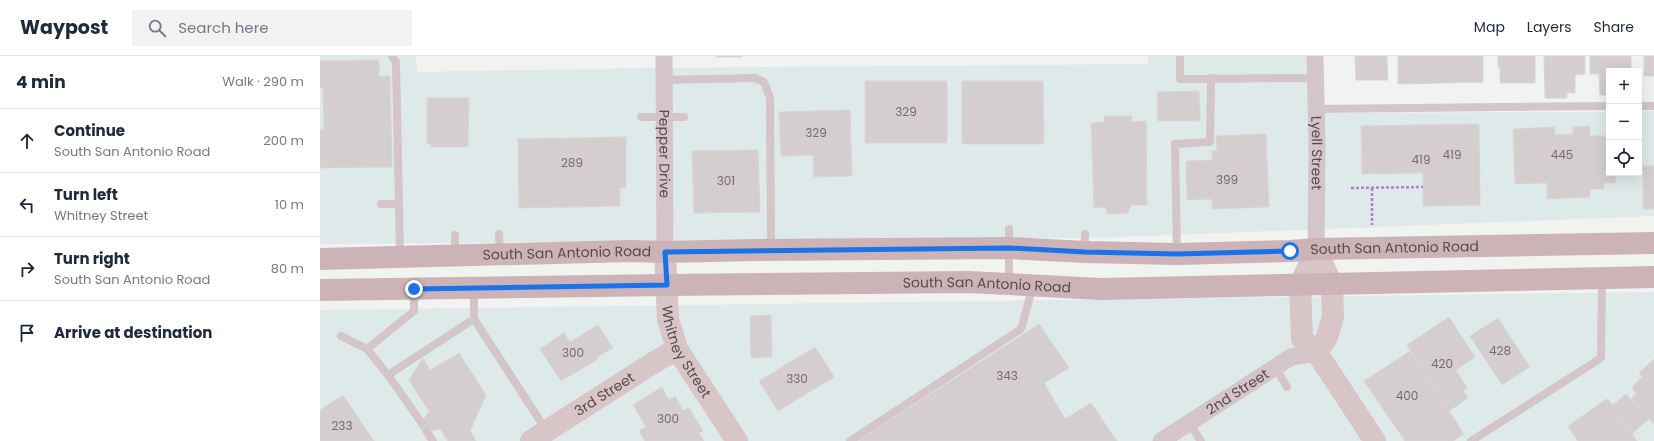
<!DOCTYPE html>
<meta charset="utf-8">
<style>
:root{--surface:#fff;--page:#f2f2f3;--text:#1f2937;--muted:#747a83;--line:#e0e1e3}
body{margin:0;font-family:Poppins,sans-serif;background:var(--page);color:var(--text)}
.controls{position:absolute;right:12px;top:12px;display:grid;overflow:hidden;border-radius:0px;box-shadow:0 4px 16px #0002}
.controls button{width:36px;height:36px;display:grid;place-items:center;padding:0;border:0;border-bottom:1px solid var(--line);background:var(--surface);color:var(--text);font:20px sans-serif}
.stop{position:absolute;width:12px;height:12px;margin:-9px;border:3px solid #1a73e8;border-radius:50%;background:#fff}
.stop.end{background:#1a73e8;border-color:#fff;box-shadow:0 1px 4px #0008}
.list{margin:0;padding:0;list-style:none}
h2{display:flex;justify-content:space-between;align-items:center;height:52px;margin:0;padding:0 16px;font-size:17px}
h2 small{font-size:13px;font-weight:400;color:var(--muted)}
.list li{display:grid;grid-template-columns:26px 1fr auto;gap:12px;align-items:center;box-sizing:border-box;height:64px;padding:0 16px;border-top:1px solid var(--line)}
.list b{display:block;font-size:15px;white-space:nowrap}
.list p{margin:0;font-size:13px;white-space:nowrap;color:var(--muted)}
.list em{font-size:13px;font-style:normal;color:var(--muted)}
.icon{flex:none;width:22px;height:22px;fill:none;stroke:currentColor;stroke-width:2;stroke-linecap:round;stroke-linejoin:round}
.map{position:relative;flex:none;width:1334px;height:385px;overflow:hidden}
header{display:flex;align-items:center;gap:24px;box-sizing:border-box;height:56px;padding:0 20px;background:var(--surface);border-bottom:1px solid var(--line)}
header strong{font-size:19px}
nav{display:flex;gap:22px;margin-inline-start:auto;font-size:14px}
.search{width:280px;height:36px;background:var(--page);display:flex;align-items:center;gap:10px;box-sizing:border-box;padding:0 14px;border-radius:0px;color:var(--muted);font-size:15px}
main{display:flex}
aside{flex:1;background:var(--surface)}
.map>svg:first-child{display:block}
.commercial{fill:#dee9ea}
.building{fill:#d4cecf;stroke:#dbd5d5}
.lines{fill:none;stroke-linecap:round;stroke-linejoin:round}
.path{stroke:#b97ec7;stroke-width:2.5;stroke-dasharray:3 2;stroke-linecap:butt}
.lane{stroke:#d4c5c9;stroke-width:8}
.street{stroke:#d4c5c9;stroke-width:17}
.secondary{stroke:#d7c5c8;stroke-width:22}
.primary{stroke:#ccb3b8;stroke-width:22}
.route{stroke:#1a73e8;stroke-width:5}
.labels{text-anchor:middle;stroke-width:3.5;stroke-linejoin:round;paint-order:stroke}
.number-label{font-size:12px;fill:#7a6b6e}
.street-label{font-size:14px;fill:#5c4a4e;stroke:#fff}
</style>
<header>
<strong>Waypost</strong>
<div class="search"><svg class="icon" aria-label="search" viewBox="0 0 24 24"><circle cx="10" cy="10" r="6"/><path d="M15 15l6 6"/></svg>Search here</div>
<nav><a>Map</a><a>Layers</a><a>Share</a></nav>
</header>
<main>
<aside>
<h2>4 min<small>Walk · 290 m</small></h2>
<ul class="list">
<li><svg class="icon" aria-label="ahead" viewBox="0 0 24 24"><path d="M12 20V5M6 11l6-6 6 6"/></svg><div><b>Continue</b><p>South San Antonio Road</p></div><em>200 m</em></li>
<li><svg class="icon" aria-label="left" viewBox="0 0 24 24"><path d="M17 20v-9H6M10 6l-5 5 5 5"/></svg><div><b>Turn left</b><p>Whitney Street</p></div><em>10 m</em></li>
<li><svg class="icon" aria-label="right" viewBox="0 0 24 24"><path d="M7 20v-9h11M14 6l5 5-5 5"/></svg><div><b>Turn right</b><p>South San Antonio Road</p></div><em>80 m</em></li>
<li><svg class="icon" aria-label="arrive" viewBox="0 0 24 24"><path d="M6 21V4h12l-3 4 3 4H6"/></svg><div><b>Arrive at destination</b></div></li>
</ul>
</aside>
<div class="map">
<svg width="1334" height="385" viewBox="0 0 1334 385">
<rect width="100%" height="100%" fill="#f1f3f1"/>
<!-- commercial -->
<path class="commercial" d="M0 0H96L97 16 323 12 828 8V0H998L999 57 1289 56V117H1319V56L1334 55V160L776 182 0 188Z
M1334 236V385H0V254Z"/>
<!-- building -->
<path class="building" d="M396 0H422V1H396Z
M1035 0H1067L1068 24H1036Z
M1078 0H1163V26L1078 28Z
M1178 0H1215V27H1180V11H1178Z
M1224 0H1265V18L1255 19V37H1247V42H1225Z
M1270 0H1311V15H1289V39H1280L1279 18H1270Z
M1324 0H1334V20H1324Z
M59 4V20H70L72 111 0 112V73H4L3 32H0V5Z
M545 25H627V87H545Z
M642 25H723L724 88H642Z
M879 35 880 65H838L837 36Z
M107 42H149L148 91H111V88L107 87Z
M530 54 532 120 494 121 493 99 461 100 459 56Z
M784 60H812L811 66 826 65 827 149H811L808 157 787 158 786 151 774 152 771 67 784 66Z
M1159 68 1160 149 1103 150V117L1042 118 1041 70Z
M1269 70 1270 80H1289V117H1295L1296 127H1284V133H1270V141L1227 143V127L1195 128 1193 73 1235 71V79L1253 78V71Z
M946 78 949 151 892 153V143L867 144 866 105 892 104V95H897L896 80Z
M306 81V132H300V150L199 152 198 83Z
M438 94 440 156 374 157 372 95Z
M1323 110H1334V153H1323Z
M451 259 452 301 431 302 430 260Z
M1129 261 1155 301 1136 314 1147 332 1143 334 1148 342 1129 355 1087 289Z
M1178 262 1210 311 1182 329 1150 280Z
M719 268 749 312 724 327 745 363 771 347 797 385H538Z
M278 269 293 292 277 301 278 303 241 325 220 293 244 277 250 286Z
M495 291 514 321 458 355 439 325Z
M1090 295 1144 378 1133 385H1085L1044 325Z
M139 297 166 339 150 375 156 385H128L120 373 103 376 99 370 109 355 89 324 103 302 110 314Z
M1334 303V368L1311 343 1316 338 1312 331 1322 321 1319 317Z
M342 331 349 344 355 340 363 355 369 352 383 375 379 377 384 385H325L319 375 326 371 313 349Z
M1306 338 1329 363 1312 378 1292 350Z
M23 339 54 385H0V354Z
M1288 343 1317 385H1258L1248 370 1285 344Z"/>
<g class="lines">
<!-- path -->
<path class="path" d="M1031 132 1103 131
M1052 132V169"/>
<!-- lane -->
<path class="lane" d="M72 0 76 6 80 200
M860 0V23L996 22
M344 24 435 22 444 26 450 42 451 193
M1319 50H1334
M996 53 1289 50
M321 61H364
M61 148H79
M689 173V227
M179 178 180 198
M135 179V198
M765 195V178
M857 197 855 88 890 86 891 22
M154 233V263L226 374
M21 280 47 293 68 319 154 263
M47 293 94 255V233
M955 311 967 331
M68 319 101 366
M869 367 881 385
M107 376 113 385
M530 385 701 273 713 230
M1151 385 1281 302 1282 223"/>
<!-- street -->
<g class="street">
<path id="s1" d="M344 0 345 196"/>
<path id="s2" d="M995 0 997 91 996 193"/>
<path id="s3" d="M841 385 971 301 997 297"/>
</g>
<!-- secondary -->
<g class="secondary">
<path d="M996 193 980 229 982 283 997 297 1055 385"/>
<path d="M996 193 1012 229 1013 261 1007 281 997 297"/>
<path id="s4" d="M345 196 348 263 357 293 417 385"/>
<path id="s5" d="M211 385 333 307 357 293"/>
</g>
<!-- primary -->
<g class="primary">
<path id="s6" d="M0 203 310 195 345 196 437 194 689 192 765 196 857 198 970 195 996 193 1334 187"/>
<path id="s7" d="M0 234 347 229 649 226 781 233 1334 221"/>
</g>
</g>
<g class="lines">
<!-- route -->
<path class="route" d="M94 233 347 229 345 196 689 192 765 196 857 198 970 195"/>
</g>
<g class="labels">
<!-- number labels -->
<g class="number-label">
<text x="586" y="60">329</text>
<text x="496" y="81">329</text>
<text x="1132" y="103">419</text>
<text x="1242" y="103">445</text>
<text x="1101" y="108">419</text>
<text x="252" y="111">289</text>
<text x="907" y="128">399</text>
<text x="406" y="129">301</text>
<text x="1180" y="299">428</text>
<text x="253" y="301">300</text>
<text x="1122" y="312">420</text>
<text x="687" y="324">343</text>
<text x="477" y="327">330</text>
<text x="1087" y="344">400</text>
<text x="348" y="367">300</text>
<text x="22" y="374">233</text>
</g>
<!-- street labels -->
<g class="street-label">
<text dy="5" stroke="none"><textPath href="#s2" startOffset="97">Lyell Street</textPath></text>
<text dy="5" stroke="none"><textPath href="#s1" startOffset="98">Pepper Drive</textPath></text>
<text dy="5" stroke="none"><textPath href="#s6" startOffset="1075">South San Antonio Road</textPath></text>
<text dy="5" stroke="none"><textPath href="#s6" startOffset="247">South San Antonio Road</textPath></text>
<text dy="5" stroke="none"><textPath href="#s7" startOffset="667">South San Antonio Road</textPath></text>
<text dy="5" stroke="none"><textPath href="#s4" startOffset="104">Whitney Street</textPath></text>
<text dy="5" stroke="none"><textPath href="#s3" startOffset="91">2nd Street</textPath></text>
<text dy="5" stroke="none"><textPath href="#s5" startOffset="87">3rd Street</textPath></text>
</g>
</g>
</svg>
<div class="controls">
<button>+</button>
<button>−</button>
<button><svg class="icon" aria-label="locate" viewBox="0 0 24 24"><circle cx="12" cy="12" r="6"/><path d="M12 2v4M12 18v4M2 12h4M18 12h4"/></svg></button>
</div>
<div class="stop" style="left:970px;top:195px"></div>
<div class="stop end" style="left:94px;top:233px"></div>
</div>
</main>
